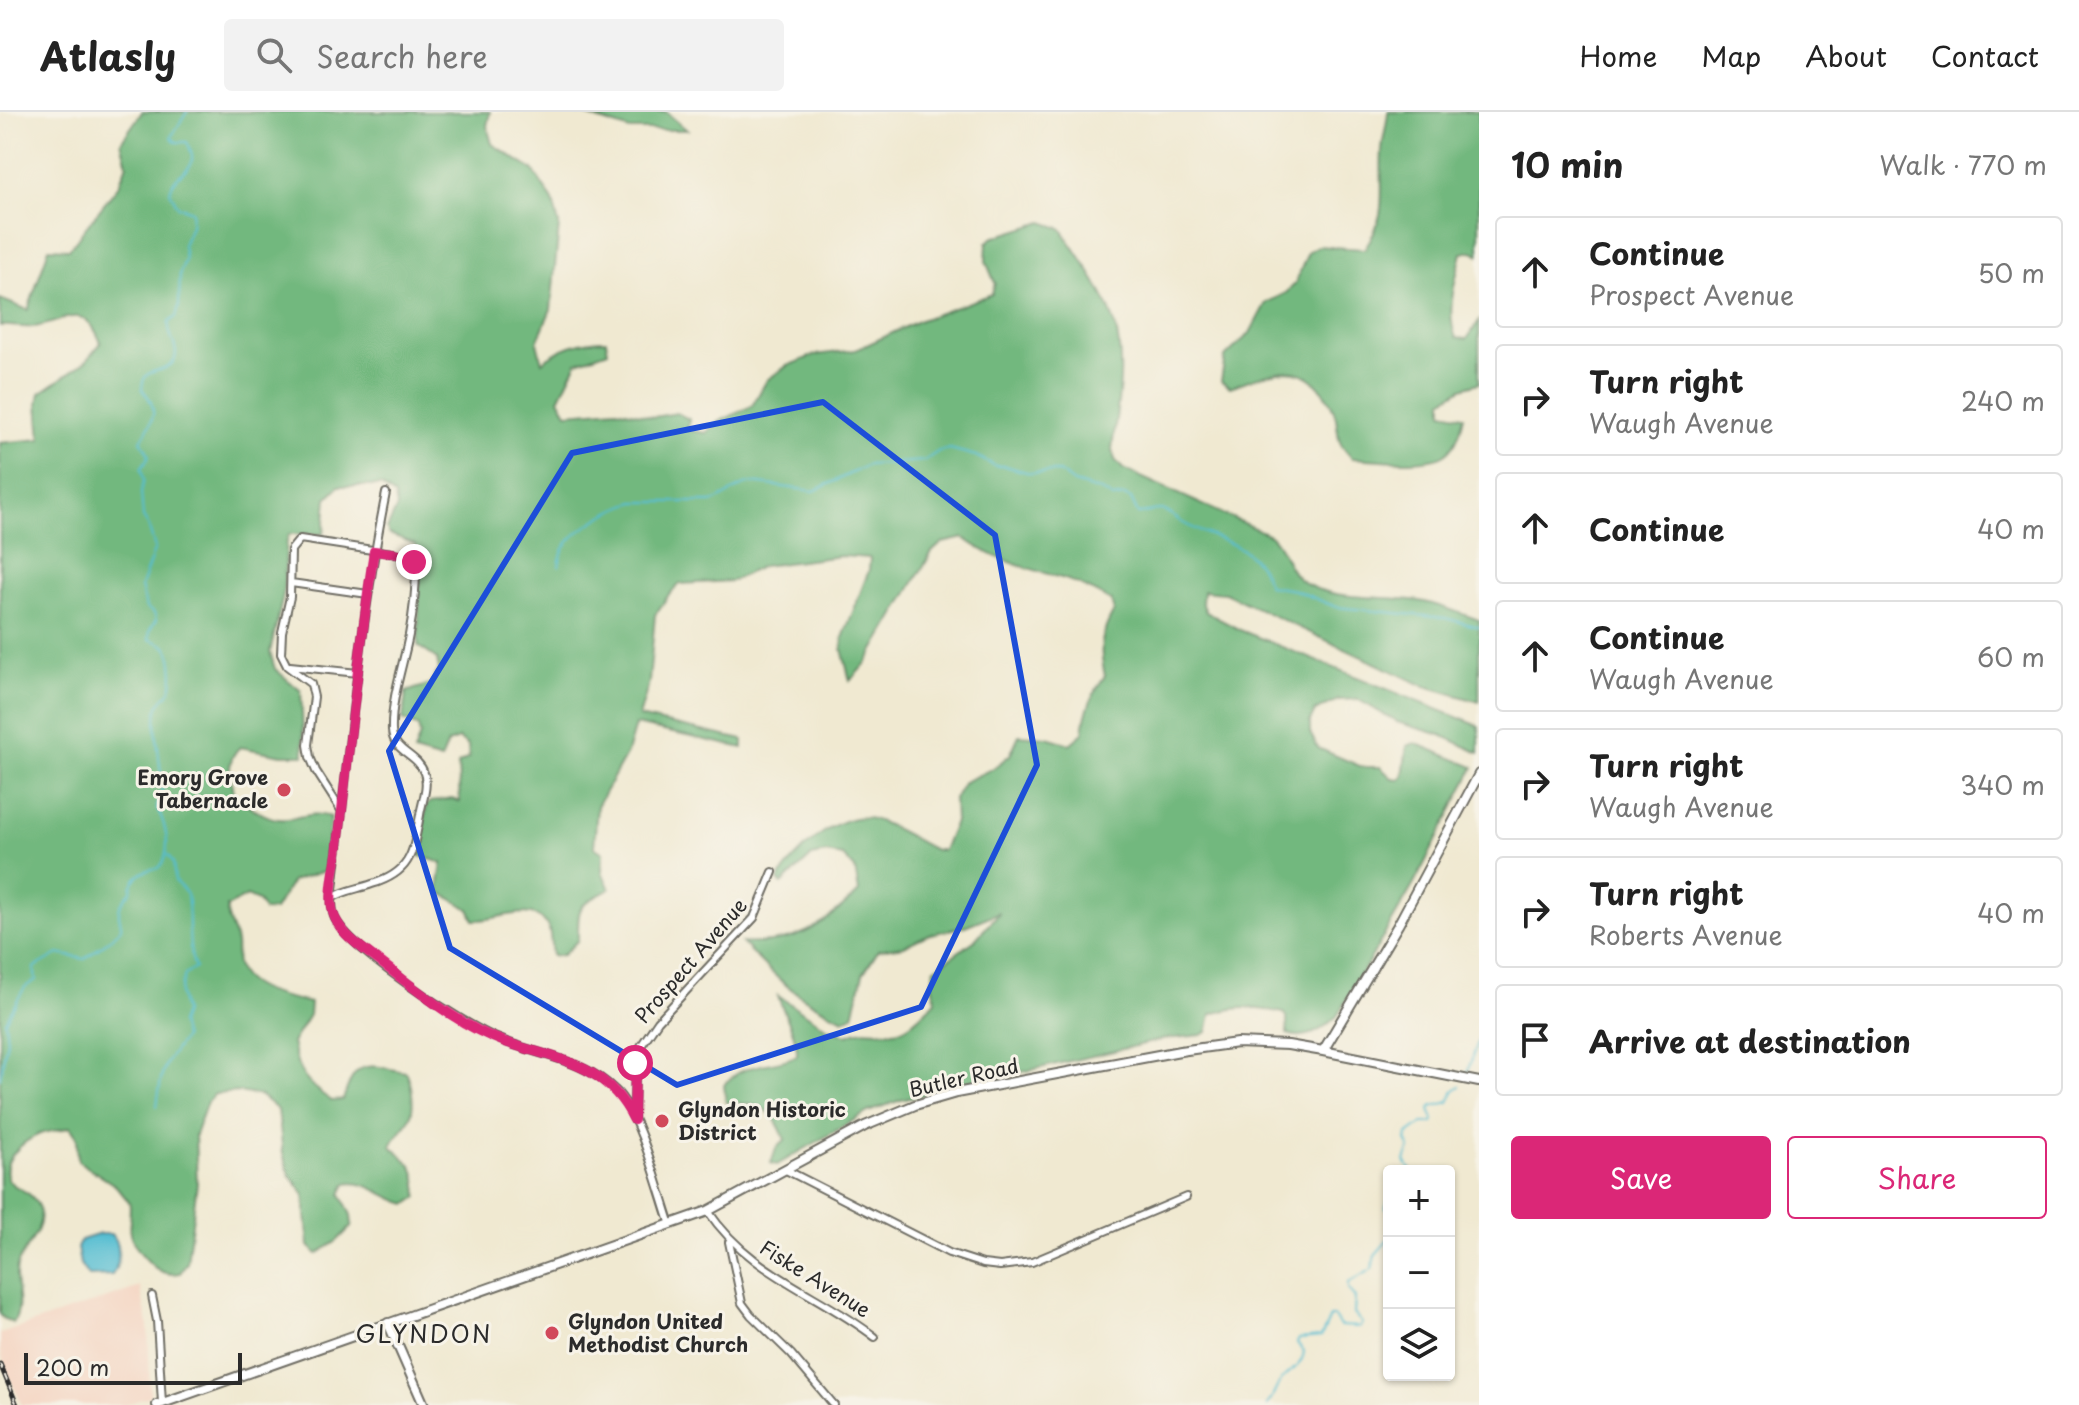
<!DOCTYPE html>
<html lang="en">
<head>
<meta charset="utf-8">
<style>
	body { margin:0; font-family:"Playpen Sans",sans-serif; background:#f2f2f2; color:#222 }
	.controls { position:absolute; right:24px; bottom:24px; display:grid; overflow:hidden; border-radius:8px; box-shadow:0 2px 6px #0004 }
	.controls button { width:72px; height:72px; display:grid; place-items:center; padding:0; border:0; border-bottom:2px solid #e0e0e0; background:#fff; color:#222; font:40px sans-serif }
	.scale { position:absolute; left:24px; bottom:20px; width:218px; box-sizing:border-box; padding-left:8px; border:4px solid #2b2b2b; border-top:0; font-size:22px; line-height:28px; white-space:nowrap; color:#2b2b2b; -webkit-text-stroke:6px #f7f3e8; paint-order:stroke }
	.stop { position:absolute; width:24px; height:24px; margin:-18px; border:6px solid #db2777; border-radius:50%; background:#fff }
	.stop.end { background:#db2777; border-color:#fff; box-shadow:0 2px 8px #0008 }
	.list { margin:0; padding:0; list-style:none }
	h2 { display:flex; justify-content:space-between; align-items:center; height:104px; margin:0; padding:0 32px; font-size:34px }
	h2 small { font-size:26px; font-weight:400; color:#767676 }
	.list li { display:grid; grid-template-columns:52px 1fr auto; gap:24px; align-items:center; box-sizing:border-box; height:112px; margin:0 16px 16px; padding:0 16px; border:2px solid #e0e0e0; border-radius:8px }
	.list b { display:block; font-size:30px; white-space:nowrap }
	.list p { margin:0; font-size:26px; white-space:nowrap; color:#767676 }
	.list em { font-size:26px; font-style:normal; color:#767676 }
	.actions { display:flex; gap:16px; padding:24px 32px }
	.actions a { flex:1; padding:18px 0; border:2px solid #db2777; border-radius:8px; text-align:center; font-size:28px; color:#db2777 }
	.actions .main { background:#db2777; color:#fff }
	.icon { flex:none; width:44px; height:44px; fill:none; stroke:currentColor; stroke-width:2; stroke-linecap:round; stroke-linejoin:round }
	.map { position:relative; flex:none; width:1479px; height:1293px; overflow:hidden }
	header { display:flex; align-items:center; gap:48px; box-sizing:border-box; height:112px; padding:0 40px; background:#fff; border-bottom:2px solid #e0e0e0 }
	header strong { font-size:38px }
	nav { display:flex; gap:44px; margin-inline-start:auto; font-size:28px }
	.search { width:560px; height:72px; background:#f2f2f2; display:flex; align-items:center; gap:20px; box-sizing:border-box; padding:0 28px; border-radius:8px; color:#767676; font-size:30px }
	main { display:flex }
	aside { flex:1; background:#fff }
	.map>svg:first-child { display:block }
	.built { fill:#f4d3c0 }
	.forest { fill:#72b87e; stroke:#4e7254; stroke-width:2 }
	.water { fill:#54bdd1; stroke:#40747e; stroke-width:2 }
	.lines { fill:none; stroke-linecap:round; stroke-linejoin:round }
	.stream { stroke:#54bdd1; stroke-width:2 }
	.street-casing { stroke:#706e65; stroke-width:10 }
	.secondary-casing { stroke:#706e65; stroke-width:12 }
	.street { stroke:#fff; stroke-width:6 }
	.secondary { stroke:#fff; stroke-width:8 }
	.rail-casing { stroke:#2b2b2b; stroke-width:5 }
	.rail { stroke:#f7f3e8; stroke-width:2; stroke-dasharray:6; stroke-linecap:butt }
	.route { stroke:#db2777; stroke-width:10 }
	.marked { fill:none; stroke:#1d4ed8; stroke-width:6; stroke-linejoin:round }
	.poi-dot { fill:#d1495b; stroke:#f7f3e8; stroke-width:3 }
	.labels { text-anchor:middle; stroke-width:6; stroke-linejoin:round; paint-order:stroke }
	.poi-label { font-size:20px; font-weight:bold; fill:#2b2b2b; stroke:#f7f3e8; text-anchor:start }
	.street-label { font-size:20px; fill:#2b2b2b; stroke:#f7f3e8 }
	.quarter-label { font-size:24px; letter-spacing:2px; fill:#2b2b2b; stroke:#f7f3e8 }
</style>
</head>
<body>
<header>
<strong>Atlasly</strong>
<div class="search"><svg class="icon" aria-label="search" viewBox="0 0 24 24"><circle cx="10" cy="10" r="6"/><path d="M15 15l6 6"/></svg>Search here</div>
<nav><a>Home</a><a>Map</a><a>About</a><a>Contact</a></nav>
</header>
<main>
<div class="map">
<svg width="1479" height="1293" viewBox="0 0 1479 1293">
	<rect width="100%" height="100%" fill="#f7f3e8"/>
	<filter id="ink" filterUnits="userSpaceOnUse"><feTurbulence type="fractalNoise" baseFrequency=".0125" numOctaves="2"/><feDisplacementMap in="SourceGraphic" scale="16" xChannelSelector="R" yChannelSelector="G"/><feConvolveMatrix kernelMatrix="1 2 1 2 8 2 1 2 1" color-interpolation-filters="sRGB"/></filter>
	<filter id="wash" filterUnits="userSpaceOnUse"><feTurbulence type="fractalNoise" baseFrequency=".006" numOctaves="4" result="noise"/><feDisplacementMap in="SourceGraphic" scale="32" xChannelSelector="R" yChannelSelector="G"/><feGaussianBlur stdDeviation="1.8" result="paint"/><feColorMatrix in="noise" values="0 0 0 0 0 0 0 0 0 0 0 0 0 0 0 0 0 1.4 0 .05"/><feComposite in="paint" operator="in"/></filter>
	<g filter="url(#wash)">
		<rect width="100%" height="100%" fill="#f0e9d1"/>
		<!-- built -->
		<path class="built" d="M140 1175 148 1212 150 1284 125 1293H22L6 1258 0 1238V1222Z"/>
		<!-- forest -->
		<path class="forest" d="M142 0H490L487 14 492 32 533 58 553 89 559 113 551 197 537 230 542 250C561 235 581 228 606 228L608 239 577 250 559 287 567 301 617 297 654 305 677 301 689 307 688 318 706 321 718 310 752 294 767 268 787 254 815 243 856 238 918 209 992 182 995 171 986 149 987 131 992 126 1043 110 1061 116C1080 146 1105 178 1115 213 1126 253 1117 297 1112 337L1115 348 1123 357 1270 423C1284 435 1285 453 1297 465 1324 492 1392 482 1425 490 1443 494 1461 502 1479 508V590L1422 573 1225 481 1203 479 1202 490 1206 500 1240 518 1479 614V641L1441 623 1397 610 1357 587 1338 588 1315 599 1310 609V621L1318 636 1362 655H1380L1393 667 1399 668 1403 664 1407 634 1415 631 1474 655 1414 772 1337 904C1322 918 1308 929 1287 922V905L1284 901C1258 896 1236 892 1211 903L1207 920 1202 923 1166 927 901 988 868 1000 777 1053 771 1051 776 1036 785 1028C772 993 761 993 726 990L724 973C744 948 774 956 797 943 798 924 784 903 778 884L828 916 847 923C865 914 874 921 893 919 910 918 924 899 936 889L932 873 934 857 974 829 1000 800 965 814 927 823 904 834 878 838 863 862 853 903 844 907C797 887 776 866 742 831 795 834 822 815 859 780L855 757 843 744 825 741 812 744 782 772 778 769C792 743 839 697 872 707 894 714 915 728 935 738H943L955 710 954 687 964 670 992 657 1010 643 1019 623 1047 625 1070 632 1083 621C1085 599 1092 581 1105 564 1099 537 1100 523 1114 499L1111 489C1096 481 1081 472 1065 467 1029 456 994 449 964 426L942 431 932 440 867 550 850 569 842 537 843 526 869 458 870 446 841 444 762 454 732 469 680 472 668 484 655 503 649 570 639 605 743 628V636L635 613 627 641 597 694 594 735 603 741 602 760 610 777C578 795 578 790 578 828L563 843 552 844C551 836 551 825 549 818 537 786 497 810 474 808L469 797 438 779 442 751 420 744 426 694 430 690 452 687 460 690 458 652 469 646 468 634 459 627 448 631 441 648 414 640 420 623 418 615 403 608 406 580 430 572 439 558 437 547 418 534 420 448 415 432 389 422 387 417 397 395 395 384 381 374H339L327 386 324 422H289L287 428 283 484 270 540 275 557 301 579 304 643H282L240 635C225 648 230 666 234 683 249 693 268 710 287 707 303 705 314 699 331 705L325 759 292 769 274 798 264 799 258 789 247 784 227 795C226 810 234 817 236 831 237 839 235 849 238 856 247 880 289 886 310 891L309 903 292 931C298 962 306 972 332 989L343 988C356 945 367 953 406 960 412 970 415 994 410 1006 406 1016 396 1021 391 1034 413 1053 417 1056 418 1085L408 1092C387 1088 367 1067 346 1072L341 1082 351 1103 352 1114 337 1129 317 1142 309 1134 304 1081 290 1064 283 1042 278 998 261 984 239 980 215 982 207 990 195 1023 197 1071 187 1151 180 1161C167 1163 160 1161 150 1151 128 1130 129 1121 130 1091L116 1074 78 1049 77 1025 70 1015C61 1018 50 1019 40 1022 25 1028 0 1047 8 1067 15 1080 35 1076 40 1101 44 1118 24 1136 18 1151 11 1171 26 1192 13 1211L3 1206 0 1202V331L41 327 38 291 40 281 85 250 101 231C83 185 64 213 32 215 21 216 11 213 0 214V187L28 198 49 136 69 137 119 73 127 52 121 30Z
			M560 0H666L687 18H630L584 3Z
			M1388 0H1479V143L1473 139 1462 141C1456 167 1445 199 1456 226L1467 227 1479 209V271L1462 276 1443 288V300L1464 304C1461 317 1457 334 1445 342 1427 354 1373 347 1352 346 1335 327 1340 329 1336 306 1333 293 1327 283 1318 273 1294 246 1260 265 1230 275L1221 269 1225 245 1250 221 1266 191 1286 181 1295 172 1308 140 1318 134 1364 137C1390 101 1379 79 1382 38 1383 25 1387 13 1388 0Z"/>
		<!-- water -->
		<path class="water" d="M100 1122H111C121 1135 121 1150 112 1163L88 1164 80 1152 77 1136 81 1128Z"/>
		<g class="lines">
			<!-- stream -->
			<path class="stream" d="M559 454C560 450 560 445 562 441 569 420 615 395 635 390H711C727 387 736 373 752 371L814 379 868 353 924 349 939 339 950 337 976 344 995 354H1005L1030 361 1059 360 1074 371 1101 379 1113 386 1124 384 1131 387 1138 402C1146 402 1153 397 1162 398 1170 400 1176 407 1183 411 1219 431 1255 429 1269 474L1295 478 1336 495 1445 506 1479 515
				M1467 960 1479 927
				M0 966 7 928 5 909 25 875 36 868 34 856 58 842 85 847C92 840 119 823 121 816 122 812 119 807 119 803 118 792 125 787 131 779 131 765 147 756 159 756 173 739 166 713 157 696 158 688 163 680 162 672 161 654 153 614 157 598 159 589 167 585 171 577 174 569 173 548 169 540 166 531 156 530 149 527L150 518 156 508 154 501 146 496 141 474 155 436 148 413 143 405 141 380 144 368 141 357C153 341 149 344 141 328 154 308 160 297 142 277 143 251 164 265 174 249 181 235 166 224 169 210L176 205 179 194 180 161 185 148 183 133 191 114 192 99 178 94 170 80C174 55 204 62 187 30H176L171 25 187 0
				M157 994C162 957 161 956 184 926L180 911 184 900 180 881 182 872 185 863 195 856C186 833 191 807 187 782L175 769 173 750 167 742
				M1411 1059 1405 1049 1410 1036 1406 1028 1408 1022 1423 1011H1433L1434 1008 1430 998 1431 995 1449 990 1454 979 1460 974
				M1389 1086 1386 1096 1389 1099
				M1267 1293C1273 1286 1275 1277 1280 1270 1288 1257 1302 1257 1304 1239L1297 1231 1299 1227 1321 1225 1330 1205H1334L1340 1214 1360 1215 1362 1211 1354 1202 1355 1186 1348 1177V1171L1372 1157 1375 1143 1389 1127"/>
		</g>
	</g>
	<g filter="url(#ink)">
		<g class="lines">
			<!-- street casing -->
			<g class="street-casing">
				<path id="street" d="M386 381C359 515 348 651 332 786 332 792 332 798 334 804 347 837 464 913 499 927 539 944 582 946 615 978 640 1001 659 1078 671 1113
					M291 471 368 482
					M290 554 358 561
					M332 786C345 778 358 777 372 772 412 760 413 740 420 703 422 690 429 673 424 661 418 642 393 640 392 619 391 586 403 554 409 523 413 502 416 477 416 456 412 446 402 443 392 441L300 427 291 438 290 485 282 520 281 542 287 554 311 572 314 585 308 633 310 645 316 659 341 698
					M634 1004 635 951 641 934 658 909 754 806 773 760
					M786 1058 949 1141 983 1152 1000 1154 1032 1150 1186 1085
					M708 1099C750 1162 817 1180 875 1225
					M729 1130 742 1191 751 1203 791 1242 834 1293
					M152 1184 157 1209 162 1291"/>
			</g>
			<!-- secondary casing -->
			<g class="secondary-casing">
				<path id="secondary" d="M1323 939 1398 813 1479 662
					M388 1211 424 1293
					M157 1293 708 1099 865 1014 915 993 956 981 1180 939 1237 931 1288 933 1323 939 1479 970"/>
			</g>
			<!-- street -->
			<use href="#street" class="street"/>
			<!-- secondary -->
			<use href="#secondary" class="secondary"/>
			<!-- rail casing -->
			<g class="rail-casing">
				<path id="rail" d="M0 1252 17 1293"/>
			</g>
			<!-- rail -->
			<use href="#rail" class="rail"/>
		</g>
	</g>
	<g class="lines" filter="url(#ink)">
		<!-- route -->
		<path class="route" d="M414 450 400 442 374 439C359 537 349 636 338 734 336 755 326 787 335 806 344 826 367 839 383 852 421 881 459 914 505 930 559 948 606 951 634 1008L635 951"/>
	</g>
	<!-- marked area -->
	<path class="marked" d="M823 290 995 423 1037 653 921 895 677 973 450 836 389 639 572 341Z"/>
	<!-- markers -->
	<g class="poi-dot">
		<circle cx="284" cy="678" r="8"/>
		<circle cx="662" cy="1009" r="8"/>
		<circle cx="552" cy="1221" r="8"/>
	</g>
	<g class="labels">
		<!-- poi labels -->
		<g class="poi-label">
			<text x="268" y="673" text-anchor="end">Emory Grove<tspan x="268" dy="23">Tabernacle</tspan></text>
			<text x="678" y="1005">Glyndon Historic<tspan x="678" dy="23">District</tspan></text>
			<text x="568" y="1217">Glyndon United<tspan x="568" dy="23">Methodist Church</tspan></text>
		</g>
		<!-- street labels -->
		<g class="street-label">
			<text transform="translate(691 849) rotate(-49)" y="7">Prospect Avenue</text>
			<text transform="translate(964 966) rotate(-13)" y="7">Butler Road</text>
			<text transform="translate(815 1167) rotate(32)" y="7">Fiske Avenue</text>
		</g>
		<!-- quarter labels -->
		<g class="quarter-label">
			<text x="424" y="1231">GLYNDON</text>
		</g>
	</g>
</svg>
<div class="controls">
<button>+</button>
<button>−</button>
<button><svg class="icon" aria-label="layers" viewBox="0 0 24 24"><path d="M12 4l9 5-9 5-9-5zM3 14l9 5 9-5"/></svg></button>
</div>
<div class="scale">200 m</div>
<div class="stop" style="left:635px;top:951px"></div>
<div class="stop end" style="left:414px;top:450px"></div>
</div>
<aside>
<h2>10 min<small>Walk · 770 m</small></h2>
<ul class="list">
<li><svg class="icon" aria-label="ahead" viewBox="0 0 24 24"><path d="M12 20V5M6 11l6-6 6 6"/></svg><div><b>Continue</b><p>Prospect Avenue</p></div><em>50 m</em></li>
<li><svg class="icon" aria-label="right" viewBox="0 0 24 24"><path d="M7 20v-9h11M14 6l5 5-5 5"/></svg><div><b>Turn right</b><p>Waugh Avenue</p></div><em>240 m</em></li>
<li><svg class="icon" aria-label="ahead" viewBox="0 0 24 24"><path d="M12 20V5M6 11l6-6 6 6"/></svg><div><b>Continue</b></div><em>40 m</em></li>
<li><svg class="icon" aria-label="ahead" viewBox="0 0 24 24"><path d="M12 20V5M6 11l6-6 6 6"/></svg><div><b>Continue</b><p>Waugh Avenue</p></div><em>60 m</em></li>
<li><svg class="icon" aria-label="right" viewBox="0 0 24 24"><path d="M7 20v-9h11M14 6l5 5-5 5"/></svg><div><b>Turn right</b><p>Waugh Avenue</p></div><em>340 m</em></li>
<li><svg class="icon" aria-label="right" viewBox="0 0 24 24"><path d="M7 20v-9h11M14 6l5 5-5 5"/></svg><div><b>Turn right</b><p>Roberts Avenue</p></div><em>40 m</em></li>
<li><svg class="icon" aria-label="arrive" viewBox="0 0 24 24"><path d="M6 21V4h12l-3 4 3 4H6"/></svg><div><b>Arrive at destination</b></div></li>
</ul>
<div class="actions"><a class="main">Save</a><a>Share</a></div>
</aside>
</main>
</body>
</html>
